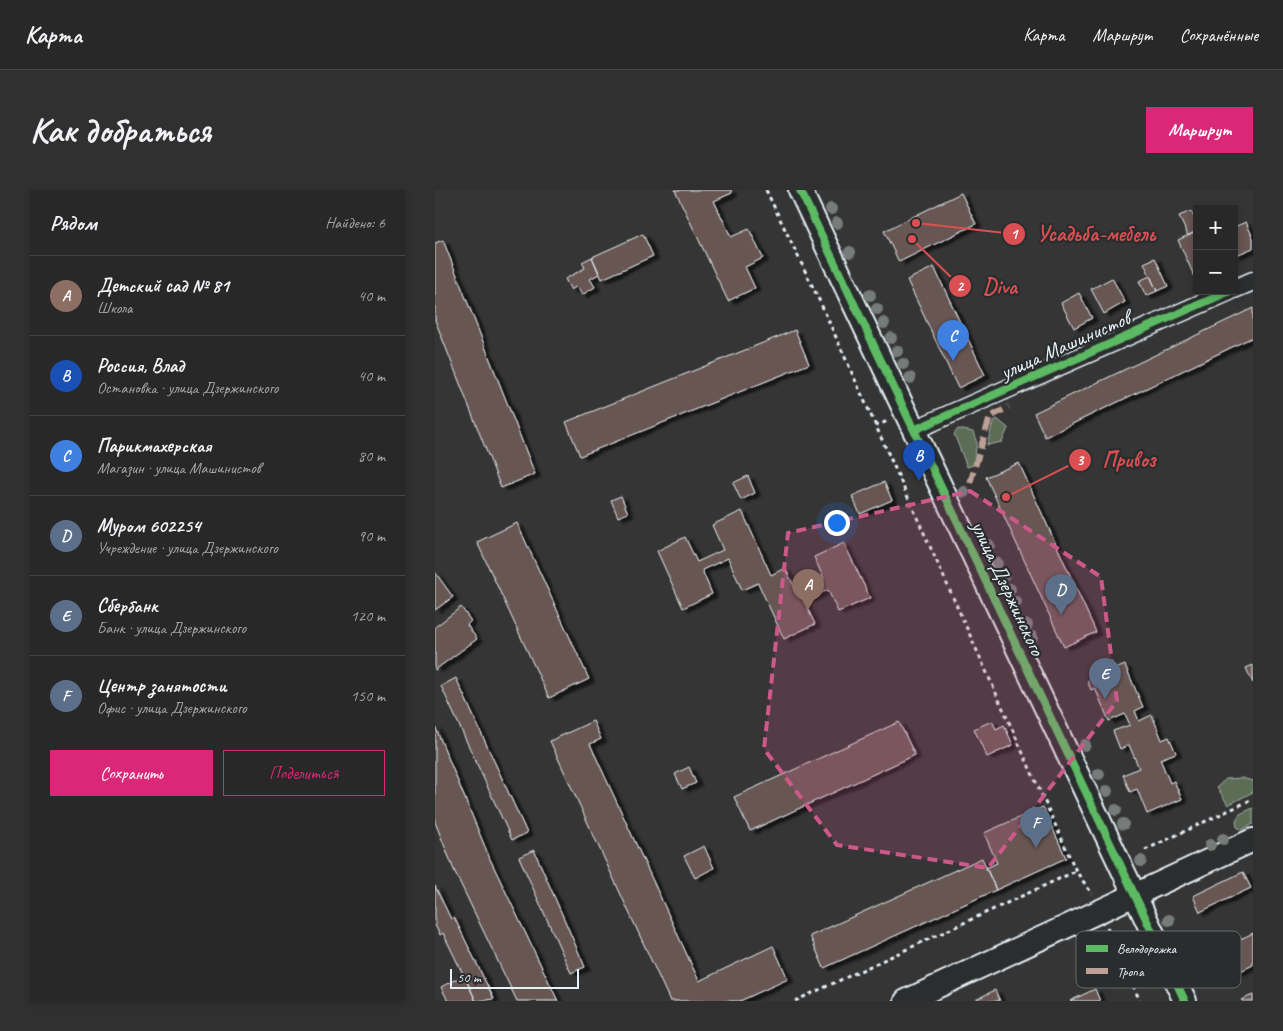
<!DOCTYPE html>
<html lang="ru">
<head>
<meta charset="utf-8">
<style>
	body { margin:0; font-family:Caveat,sans-serif; background:#303030; color:#f1f3f6 }
	.controls { position:absolute; right:15px; top:15px; display:grid; overflow:hidden; border-radius:0px; box-shadow:0 2px 8px #0003 }
	.controls button { width:45px; height:45px; display:grid; place-items:center; padding:0; border:0; border-bottom:1px solid #444445; background:#282828; color:#f1f3f6; font:25px sans-serif }
	.scale { position:absolute; left:15px; bottom:12px; width:129px; box-sizing:border-box; padding-left:5px; border:2px solid #e8f1f8; border-top:0; font-size:14px; line-height:18px; white-space:nowrap; color:#e8f1f8; -webkit-text-stroke:4px #2a2d2e; paint-order:stroke }
	.you { position:absolute; left:401px; top:332px; width:18px; height:18px; margin:-12px; border:4px solid #fff; border-radius:50%; background:#1a73e8; box-shadow:0 0 0 8px #1a73e833 }
	.badge { display:grid; place-items:center; width:32px; height:32px; border-radius:50%; background:#db2777; color:#fff; font-size:16px; font-weight:700 }
	.pin { position:absolute; translate:-50% -41px; filter:drop-shadow(0 1px 2px #0008) }
	.pin::after { content:''; position:absolute; top:26px; width:18px; height:15px; background:inherit; clip-path:polygon(0 0,100% 0,50% 100%) }
	.list { margin:0; padding:0; list-style:none }
	h2 { display:flex; justify-content:space-between; align-items:center; height:65px; margin:0; padding:0 20px; font-size:21px }
	h2 small { font-size:16px; font-weight:400; color:#a5a6a8 }
	.list li { display:grid; grid-template-columns:32px 1fr auto; gap:15px; align-items:center; box-sizing:border-box; height:80px; padding:0 20px; border-top:1px solid #444445 }
	.list b { display:block; font-size:19px; white-space:nowrap }
	.list p { margin:0; font-size:16px; white-space:nowrap; color:#a5a6a8 }
	.list em { font-size:16px; font-style:normal; color:#a5a6a8 }
	.actions { display:flex; gap:10px; padding:15px 20px }
	.actions a { flex:1; padding:11px 0; border:1px solid #db2777; border-radius:0px; text-align:center; font-size:18px; color:#db2777 }
	.actions .main { background:#db2777; color:#fff }
	.map { position:relative; flex:none; width:818px; height:811px; overflow:hidden; border-radius:0px }
	header { display:flex; align-items:center; gap:30px; box-sizing:border-box; height:70px; padding:0 25px; background:#282828; border-bottom:1px solid #444445 }
	header strong { font-size:24px }
	nav { display:flex; gap:28px; margin-inline-start:auto; font-size:18px }
	.intro { display:flex; align-items:center; justify-content:space-between; box-sizing:border-box; height:120px; padding:0 30px }
	h1 { margin:0; font-size:35px }
	.button { padding:12px 22px; border-radius:0px; background:#db2777; color:#fff; font-size:18px; font-weight:700 }
	main { display:flex; gap:30px; padding:0 30px }
	aside { flex:1; background:#282828; border-radius:0px; box-shadow:0 2px 8px #0003 }
	.map>svg:first-child { display:block }
	.green { fill:#5b6d57; stroke:#a2afa8 }
	.building { fill:#685753; stroke:#e8f1f8; filter:url(#shadow) }
	.lines { fill:none; stroke-linecap:round; stroke-linejoin:round }
	.minor-casing { stroke:#e8f1f8; stroke-width:21 }
	.tertiary-casing { stroke:#e8f1f8; stroke-width:26 }
	.path { stroke:#e8f1f8; stroke-width:3; stroke-dasharray:4 4; stroke-linecap:butt }
	.minor { stroke:#2a2d2e; stroke-width:18 }
	.tertiary { stroke:#2a2d2e; stroke-width:22 }
	.quiet { stroke:#bda197; stroke-width:6; stroke-dasharray:12 6; stroke-linecap:butt }
	.cycleway-casing { stroke:#2a2d2e; stroke-width:11 }
	.cycleway { stroke:#5cba63; stroke-width:8 }
	.tree { fill:#757c79 }
	.marked { fill:#cd598a; fill-opacity:0.2; stroke:#cd598a; stroke-width:4; stroke-dasharray:10 6; stroke-linejoin:round }
	.labels { text-anchor:middle; stroke-width:4.5; stroke-linejoin:round; paint-order:stroke }
	.street-label { font-size:21px; fill:#e8f1f8; stroke:#2a2d2e }
	.key { fill:#2a2d2e; stroke:#63686b; stroke-width:1 }
	.key-label { font-size:14px; fill:#e8f1f8 }
	.leader { fill:none; stroke:#da5052; stroke-width:2 }
	.callout-dot { fill:#da5052; stroke:#2a2d2e; stroke-width:2 }
	.mark-label { font-size:15px; text-anchor:middle; font-weight:bold; fill:#fff }
	.callout-label { font-size:22px; text-anchor:middle; font-weight:bold; fill:#da5052; stroke:#2a2d2e; stroke-width:4.5; stroke-linejoin:round; paint-order:stroke }
</style>
</head>
<body>
<header>
<strong>Карта</strong>
<nav><a>Карта</a><a>Маршрут</a><a>Сохранённые</a></nav>
</header>
<div class="intro"><h1>Как добраться</h1><a class="button">Маршрут</a></div>
<main>
<aside>
<h2>Рядом<small>Найдено: 6</small></h2>
<ul class="list">
<li><span class="badge" style="background:#8d6e63">A</span><div><b>Детский сад № 81</b><p>Школа</p></div><em>40 m</em></li>
<li><span class="badge" style="background:#1a4fb4">B</span><div><b>Россия, Влад</b><p>Остановка · улица Дзержинского</p></div><em>40 m</em></li>
<li><span class="badge" style="background:#3f7fe0">C</span><div><b>Парикмахерская</b><p>Магазин · улица Машинистов</p></div><em>80 m</em></li>
<li><span class="badge" style="background:#5c6f8a">D</span><div><b>Муром 602254</b><p>Учреждение · улица Дзержинского</p></div><em>90 m</em></li>
<li><span class="badge" style="background:#5c6f8a">E</span><div><b>Сбербанк</b><p>Банк · улица Дзержинского</p></div><em>120 m</em></li>
<li><span class="badge" style="background:#5c6f8a">F</span><div><b>Центр занятости</b><p>Офис · улица Дзержинского</p></div><em>150 m</em></li>
</ul>
<div class="actions"><a class="main">Сохранить</a><a>Поделиться</a></div>
</aside>
<div class="map">
<svg width="818" height="811" viewBox="0 0 818 811">
	<defs>
		<filter id="shadow"><feDropShadow dx="5.5" dy="3" stdDeviation="1" flood-color="#0009"/></filter>
	</defs>
	<rect width="100%" height="100%" fill="#363535"/>
	<filter id="ink" filterUnits="userSpaceOnUse"><feTurbulence type="fractalNoise" baseFrequency=".02" numOctaves="2"/><feDisplacementMap in="SourceGraphic" scale="10" xChannelSelector="R" yChannelSelector="G"/><feConvolveMatrix kernelMatrix="1 2 1 2 8 2 1 2 1" color-interpolation-filters="sRGB"/></filter>
	<g filter="url(#ink)">
		<!-- green -->
		<path class="green" d="M562 229 573 238 567 252 552 255 558 232Z
			M523 239 538 242 542 253 538 275 532 277 519 244Z
			M807 588 818 591V602L793 615 782 597 791 589Z
			M818 618V634L807 640 802 637 801 630 805 624Z"/>
		<!-- building -->
		<path class="building" d="M240 0H296L297 3 279 11 296 47 314 39 328 68 310 77 320 98 293 111Z
			M526 3 541 34 464 72 449 41Z
			M756 21 762 33V41L753 46 744 26Z
			M811 32 818 48V58L799 66V37Z
			M762 41V87L760 88 743 50Z
			M208 44 218 66 167 89 157 67Z
			M8 50 100 284 66 298 0 130V53Z
			M157 67 164 84 155 89 160 97 147 105 142 96 136 100 130 89 150 78 147 72Z
			M720 68 733 96 722 101 709 73Z
			M499 77 550 185 523 198 472 90Z
			M715 86 722 101 711 106 704 91Z
			M677 88 690 112 669 124 656 99Z
			M644 103 657 128 639 138 626 113Z
			M818 118V147L610 247 599 223Z
			M360 140 374 174 145 266 131 232Z
			M584 273 661 442 629 457 551 287Z
			M313 286 320 303 306 310 298 293Z
			M449 292 457 310 425 324 417 306Z
			M186 306 193 323 183 327 176 310Z
			M307 321 336 385 350 378 362 402 389 389 379 367 409 353 435 408 403 422 393 400 369 411 380 434 349 449 323 393 307 400 293 368 267 380 277 404 248 418 222 361 250 347 262 372 288 360 277 335Z
			M82 333 154 489 114 508 42 352Z
			M0 382 18 407 0 420Z
			M26 417 36 431 32 435 42 449 0 480V437Z
			M690 475 708 517 700 521 704 531 717 525 727 550 734 547 741 563 725 569 735 593 739 591 747 609 712 624 702 599 695 602 688 585 704 578 694 555 685 559 678 541 695 535 690 524 674 531 660 498 656 500 652 491Z
			M818 475V493L811 478Z
			M21 488 92 643 77 650 6 496Z
			M158 531 166 549 155 554 264 791 338 756 353 789 305 811H235L115 551Z
			M557 531 561 539 569 535 578 555 552 567 539 539Z
			M464 532 480 565 315 641 299 607Z
			M0 536 55 669 123 811H82L19 680 0 632Z
			M254 577 261 593 247 599 240 584Z
			M608 617 631 668 561 700 551 678 562 673 549 643Z
			M269 656 279 678 260 688 249 666Z
			M99 660 150 777 136 783 84 667Z
			M547 668 561 700 389 778 375 746Z
			M808 682 816 698 765 722 758 706Z
			M0 696 16 729 19 727 59 809 41 811 8 743 5 745 0 735Z
			M818 743V775L795 786 783 760Z
			M29 785 41 811H13L6 797Z
			M660 799 665 811H635Z
			M560 800 565 811H538Z
			M818 805V811H807L806 810Z"/>
		<g class="lines">
			<!-- minor casing -->
			<g class="minor-casing">
				<path id="minor" d="M799 99 818 91
					M479 240 795 101"/>
			</g>
			<!-- tertiary casing -->
			<g class="tertiary-casing">
				<path id="tertiary" d="M365 0 750 811
					M471 811 818 650"/>
			</g>
			<!-- path -->
			<path class="path" d="M331 0 386 114 641 681 657 704
				M440 236 453 231
				M710 660 818 609
				M672 737 705 811
				M360 811 641 681"/>
			<!-- minor -->
			<use href="#minor" class="minor"/>
			<!-- tertiary -->
			<use href="#tertiary" class="tertiary"/>
			<!-- quiet -->
			<path class="quiet" d="M535 293 555 227 574 217"/>
			<!-- cycleway casing -->
			<g class="cycleway-casing">
				<path id="cycleway" d="M365 0 750 811
					M479 240 795 101"/>
			</g>
			<!-- cycleway -->
			<use href="#cycleway" class="cycleway"/>
		</g>
		<!-- trees -->
		<g class="tree">
			<circle cx="396" cy="19" r="6"/>
			<circle cx="402" cy="33" r="6"/>
			<circle cx="415" cy="62" r="6"/>
			<circle cx="435" cy="105" r="6"/>
			<circle cx="442" cy="119" r="6"/>
			<circle cx="449" cy="133" r="6"/>
			<circle cx="456" cy="148" r="6"/>
			<circle cx="462" cy="161" r="6"/>
			<circle cx="468" cy="174" r="6"/>
			<circle cx="475" cy="188" r="6"/>
			<circle cx="529" cy="302" r="6"/>
			<circle cx="554" cy="355" r="6"/>
			<circle cx="562" cy="373" r="6"/>
			<circle cx="569" cy="385" r="6"/>
			<circle cx="575" cy="399" r="6"/>
			<circle cx="581" cy="412" r="6"/>
			<circle cx="592" cy="435" r="6"/>
			<circle cx="597" cy="447" r="6"/>
			<circle cx="650" cy="555" r="6"/>
			<circle cx="664" cy="584" r="6"/>
			<circle cx="672" cy="601" r="6"/>
			<circle cx="681" cy="620" r="6"/>
			<circle cx="688" cy="634" r="6"/>
			<circle cx="788" cy="649" r="6"/>
			<circle cx="775" cy="655" r="6"/>
			<circle cx="706" cy="671" r="6"/>
			<circle cx="734" cy="730" r="6"/>
		</g>
	</g>
	<!-- marked area -->
	<path class="marked" d="M535 301 666 387 682 511 553 678 402 655 329 559 353 343Z"/>
	<g class="labels">
		<!-- street labels -->
		<g class="street-label">
			<text transform="translate(630 155) rotate(-24)" y="7">улица Машинистов</text>
			<text transform="translate(573 398) rotate(65)" y="7">улица Дзержинского</text>
		</g>
	</g>
	<!-- legend -->
	<rect x="641" y="741" width="165" height="57" rx="8" class="key"/>
	<rect x="651" y="755" width="22" height="7" fill="#5cba63"/>
	<rect x="651" y="778" width="22" height="6" fill="#bda197"/>
	<g class="key-label">
		<text x="682" y="763">Велодорожка</text>
		<text x="682" y="786">Тропа</text>
	</g>
	<!-- callouts -->
	<path class="leader" d="M481 33L579 44M477 49L525 96M571 307L645 270"/>
	<g class="callout-dot">
		<circle cx="481" cy="33" r="5"/>
		<circle cx="477" cy="49" r="5"/>
		<circle cx="571" cy="307" r="5"/>
		<circle cx="579" cy="44" r="12"/>
		<circle cx="525" cy="96" r="12"/>
		<circle cx="645" cy="270" r="12"/>
	</g>
	<g class="mark-label">
		<text x="579" y="49">1</text>
		<text x="525" y="101">2</text>
		<text x="645" y="275">3</text>
	</g>
	<g class="callout-label">
		<text x="661" y="51">Усадьба-мебель</text>
		<text x="565" y="104">Diva</text>
		<text x="694" y="277">Привоз</text>
	</g>
</svg>
<div class="controls">
<button>+</button>
<button>−</button>
</div>
<div class="scale">50 m</div>
<div class="you"></div>
<div class="pin badge" style="left:373px;top:420px;background:#8d6e63">A</div>
<div class="pin badge" style="left:484px;top:291px;background:#1a4fb4">B</div>
<div class="pin badge" style="left:518px;top:171px;background:#3f7fe0">C</div>
<div class="pin badge" style="left:626px;top:425px;background:#5c6f8a">D</div>
<div class="pin badge" style="left:670px;top:509px;background:#5c6f8a">E</div>
<div class="pin badge" style="left:601px;top:658px;background:#5c6f8a">F</div>
</div>
</main>
</body>
</html>
